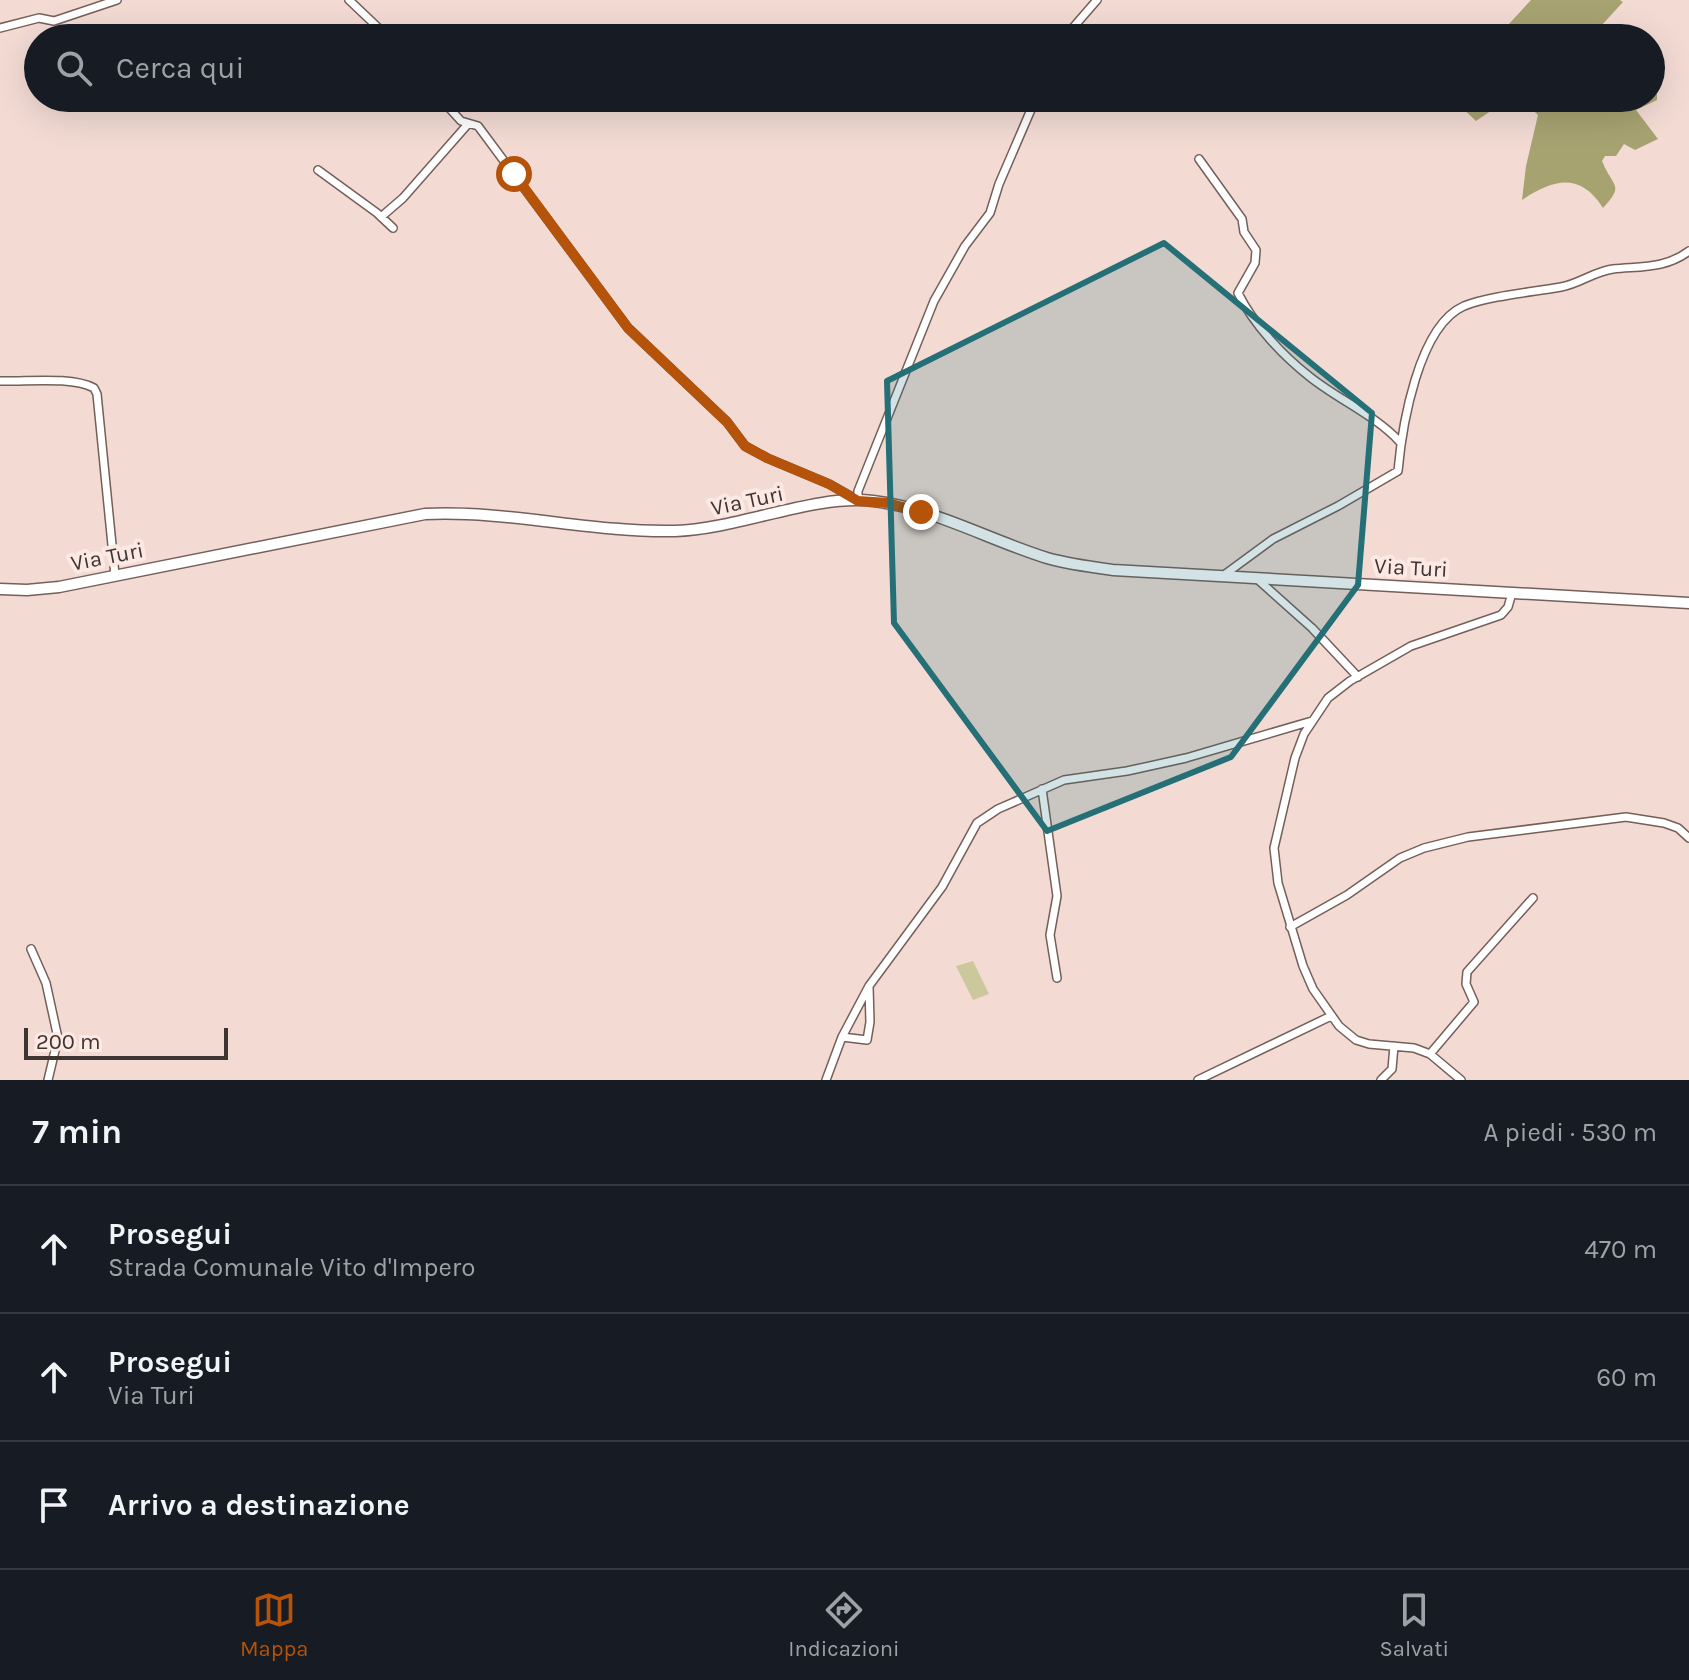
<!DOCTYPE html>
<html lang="it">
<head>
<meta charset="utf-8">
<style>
	body { margin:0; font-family:Karla,sans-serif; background:#242831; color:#f1f3f6 }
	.scale { position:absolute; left:24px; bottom:20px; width:204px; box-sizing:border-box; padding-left:8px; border:4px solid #3e3432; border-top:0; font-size:22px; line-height:28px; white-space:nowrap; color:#3e3432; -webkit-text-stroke:6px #fde9e4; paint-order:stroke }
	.stop { position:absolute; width:24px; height:24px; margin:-18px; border:6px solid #b45309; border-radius:50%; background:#fff }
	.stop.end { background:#b45309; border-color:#fff; box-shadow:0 2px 8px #0008 }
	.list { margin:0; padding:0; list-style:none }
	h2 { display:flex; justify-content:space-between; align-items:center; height:104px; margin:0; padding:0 32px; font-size:34px }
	h2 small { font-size:26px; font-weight:400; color:#9ea1a6 }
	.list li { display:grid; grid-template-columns:52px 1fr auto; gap:24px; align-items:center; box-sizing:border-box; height:128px; padding:0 32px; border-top:2px solid #363941 }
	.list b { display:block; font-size:30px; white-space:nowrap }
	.list p { margin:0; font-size:26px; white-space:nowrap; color:#9ea1a6 }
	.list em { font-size:26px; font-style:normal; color:#9ea1a6 }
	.icon { flex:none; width:44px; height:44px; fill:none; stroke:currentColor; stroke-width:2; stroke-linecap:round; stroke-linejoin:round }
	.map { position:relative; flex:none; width:1689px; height:1080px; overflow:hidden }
	.search { position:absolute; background:#171b24; box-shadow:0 8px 32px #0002; left:24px; right:24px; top:24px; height:88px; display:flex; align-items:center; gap:20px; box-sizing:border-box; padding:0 28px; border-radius:44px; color:#9ea1a6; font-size:30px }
	.sheet { height:488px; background:#171b24 }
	nav { display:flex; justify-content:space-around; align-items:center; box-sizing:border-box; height:112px; border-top:2px solid #363941; background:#171b24; font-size:22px; color:#9ea1a6 }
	nav a { display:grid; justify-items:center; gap:4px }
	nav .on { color:#b45309 }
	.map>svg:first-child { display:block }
	.green { fill:#ccc89d }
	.forest { fill:#a7a371 }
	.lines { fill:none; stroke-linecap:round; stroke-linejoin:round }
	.street-casing { stroke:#745f59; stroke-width:10 }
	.secondary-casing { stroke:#745f59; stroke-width:13 }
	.street { stroke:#fff; stroke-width:7 }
	.secondary { stroke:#fff; stroke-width:10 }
	.route { stroke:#b45309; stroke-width:10 }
	.marked { fill:#256f77; fill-opacity:0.2; stroke:#256f77; stroke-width:6; stroke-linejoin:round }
	.labels { text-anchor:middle; stroke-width:8; stroke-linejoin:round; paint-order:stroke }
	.street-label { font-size:22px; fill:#3e3432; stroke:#fde9e4 }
</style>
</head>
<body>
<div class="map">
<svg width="1689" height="1080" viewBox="0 0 1689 1080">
	<rect width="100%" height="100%" fill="#f3dbd4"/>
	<!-- green -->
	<path class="green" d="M973 961 989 994 973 1000 956 966Z"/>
	<!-- forest -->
	<path class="forest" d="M1531 0H1620L1623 2 1590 38H1496Z
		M1651 82 1657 92V100L1636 110 1658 139 1635 150 1624 144 1616 156H1605L1602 161C1613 188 1625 184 1603 208 1580 172 1554 179 1522 200L1526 166 1538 115 1520 98H1651Z
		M1452 98H1510L1476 121Z"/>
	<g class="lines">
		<!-- street casing -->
		<g class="street-casing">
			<path id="street" d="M349 0 389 38
				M0 28 39 18 54 21 117 0
				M1064 38 1097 0
				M440 98 461 121 478 126 628 328 727 422 745 446 767 458 829 484 856 499
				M1199 159 1242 219 1244 232 1256 250 1255 263 1238 293C1254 325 1282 355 1310 377 1339 400 1375 415 1400 442
				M318 170 377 213 393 228
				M381 217 403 198 468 124
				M0 381C26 382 71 376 94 388L97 394 115 575
				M858 501V491L934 301 965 246 990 213 999 184 1036 98
				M1224 575 1273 539 1338 506 1398 471C1402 427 1418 326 1464 306 1489 296 1533 292 1561 287 1579 284 1595 271 1613 269 1641 266 1665 269 1689 251
				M1256 578 1312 628 1358 677
				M1042 789 1057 896 1050 935 1057 978
				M1290 927 1347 895 1400 858 1424 848 1468 837 1626 817 1664 823 1678 828 1689 838
				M31 949 46 983 58 1038 48 1080
				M842 1037 867 1040 870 1022 869 987
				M1430 1054 1474 1002 1466 984 1467 972 1533 898
				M826 1080 842 1037 869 986 942 887 977 823 998 809 1064 780 1127 771 1186 758 1312 721
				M1198 1080 1331 1016
				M1381 1080 1392 1069 1394 1046
				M1461 1080 1430 1054 1414 1048 1369 1044 1356 1040 1339 1026 1313 989 1303 966 1278 883 1274 848 1295 758 1304 734 1328 698 1350 681 1411 646 1501 615 1508 607 1512 593"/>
		</g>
		<!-- secondary casing -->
		<g class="secondary-casing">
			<path id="secondary" d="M0 589 27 590 59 587 425 514C509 510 592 533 675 531 739 529 813 494 873 501 933 508 989 540 1047 558 1068 564 1091 567 1113 570L1689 603"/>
		</g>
		<!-- street -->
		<use href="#street" class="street"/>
		<!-- secondary -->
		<use href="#secondary" class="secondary"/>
	</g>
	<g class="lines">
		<!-- route -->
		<path class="route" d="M514 174 628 328 727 422 745 446 767 458 829 484 858 501 888 503 921 512"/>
	</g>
	<!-- marked area -->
	<path class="marked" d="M1164 243 1372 413 1358 585 1231 757 1047 831 894 623 887 381Z"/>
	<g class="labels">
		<!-- street labels -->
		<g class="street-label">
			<text transform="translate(747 500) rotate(-12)" y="8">Via Turi</text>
			<text transform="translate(107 556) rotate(-11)" y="8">Via Turi</text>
			<text transform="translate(1411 567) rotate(3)" y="8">Via Turi</text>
		</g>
	</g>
</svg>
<div class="scale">200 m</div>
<div class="stop" style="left:514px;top:174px"></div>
<div class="stop end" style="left:921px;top:512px"></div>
<div class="search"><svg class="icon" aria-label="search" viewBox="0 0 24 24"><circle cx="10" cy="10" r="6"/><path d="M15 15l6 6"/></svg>Cerca qui</div>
</div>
<section class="sheet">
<h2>7 min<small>A piedi · 530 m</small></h2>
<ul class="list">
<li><svg class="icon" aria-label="ahead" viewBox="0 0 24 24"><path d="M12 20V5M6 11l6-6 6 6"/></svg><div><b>Prosegui</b><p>Strada Comunale Vito d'Impero</p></div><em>470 m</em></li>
<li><svg class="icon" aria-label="ahead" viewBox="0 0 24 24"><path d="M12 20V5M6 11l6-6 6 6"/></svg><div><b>Prosegui</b><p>Via Turi</p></div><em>60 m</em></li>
<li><svg class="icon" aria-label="arrive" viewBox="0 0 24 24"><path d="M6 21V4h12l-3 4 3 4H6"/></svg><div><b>Arrivo a destinazione</b></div></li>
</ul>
</section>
<nav>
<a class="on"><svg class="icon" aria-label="map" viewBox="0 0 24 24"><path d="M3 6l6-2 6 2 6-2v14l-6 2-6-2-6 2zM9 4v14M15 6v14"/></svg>Mappa</a>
<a><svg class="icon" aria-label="directions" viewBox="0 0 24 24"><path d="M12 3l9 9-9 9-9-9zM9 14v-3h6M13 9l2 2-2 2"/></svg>Indicazioni</a>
<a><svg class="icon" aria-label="saved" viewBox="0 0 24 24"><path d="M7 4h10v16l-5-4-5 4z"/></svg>Salvati</a>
</nav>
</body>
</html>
